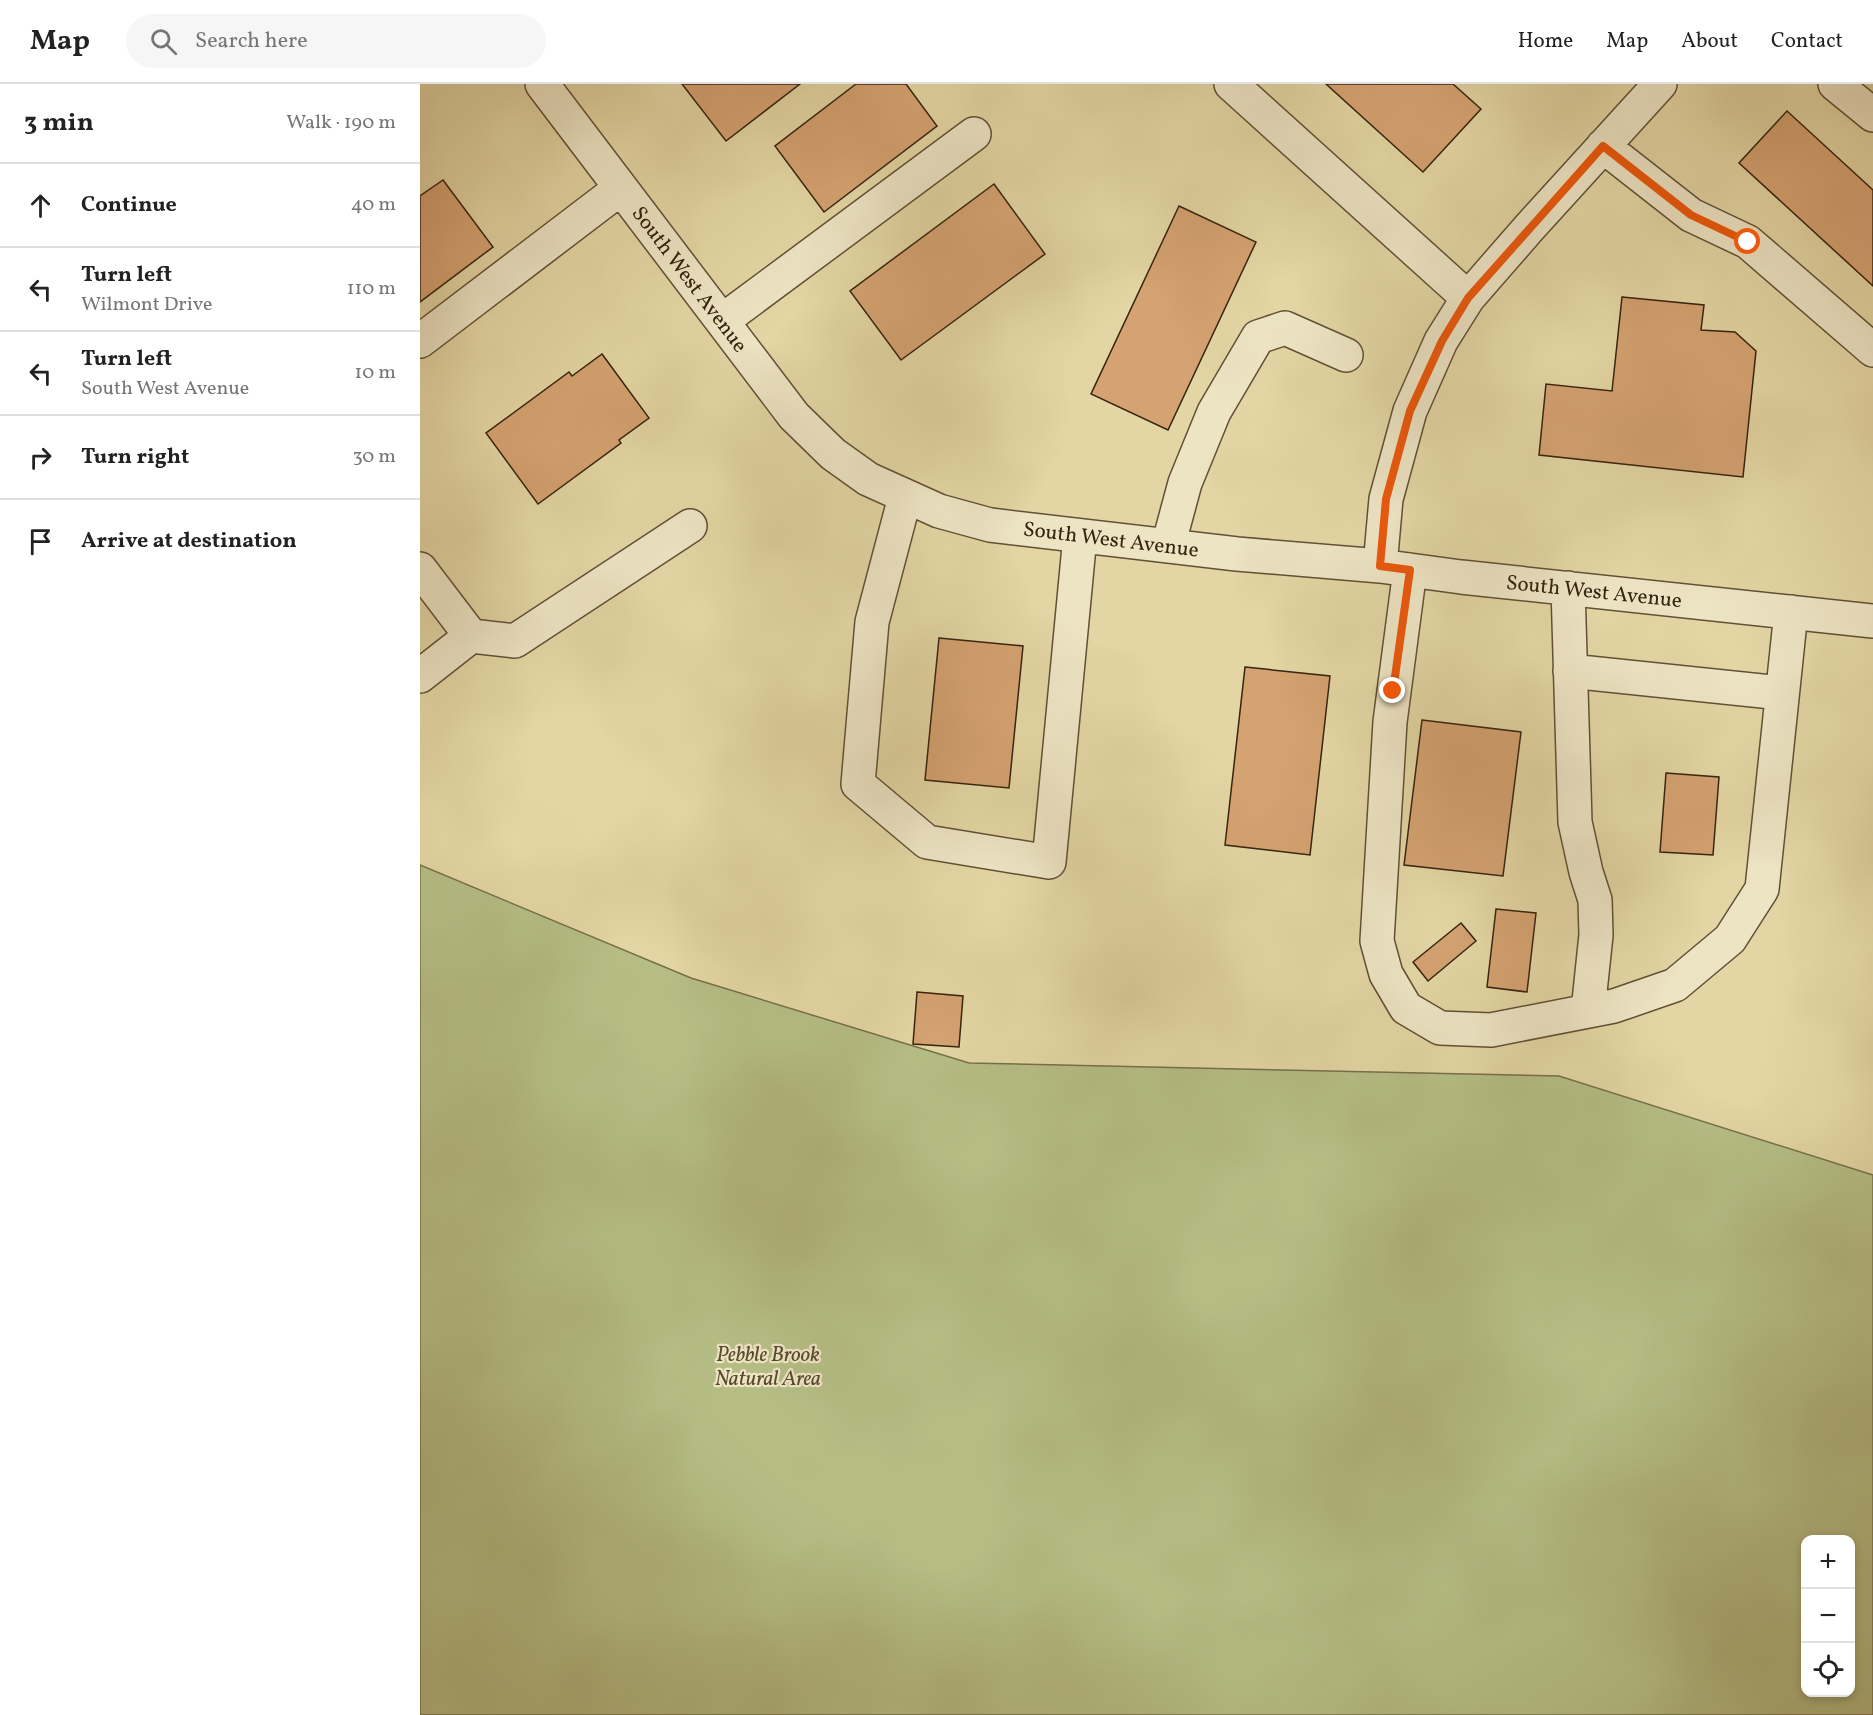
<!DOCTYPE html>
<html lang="en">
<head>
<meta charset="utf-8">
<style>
	body { margin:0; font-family:Vollkorn,serif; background:#f6f6f6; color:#222 }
	.controls { position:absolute; right:18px; bottom:18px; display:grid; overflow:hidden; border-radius:12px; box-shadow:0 3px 9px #0003 }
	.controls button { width:54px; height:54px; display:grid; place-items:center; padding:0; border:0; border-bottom:2px solid #e0e0e0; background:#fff; color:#222; font:30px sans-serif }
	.stop { position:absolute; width:18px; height:18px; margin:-14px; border:4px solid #ea580c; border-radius:50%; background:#fff }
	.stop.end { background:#ea580c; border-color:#fff; box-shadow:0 2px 6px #0008 }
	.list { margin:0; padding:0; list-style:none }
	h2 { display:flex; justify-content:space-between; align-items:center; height:78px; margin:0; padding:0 24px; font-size:26px }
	h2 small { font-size:20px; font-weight:400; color:#767676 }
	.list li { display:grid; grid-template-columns:39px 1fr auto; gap:18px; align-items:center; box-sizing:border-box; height:84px; padding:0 24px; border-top:2px solid #e0e0e0 }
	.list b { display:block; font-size:22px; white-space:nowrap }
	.list p { margin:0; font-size:20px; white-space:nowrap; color:#767676 }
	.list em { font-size:20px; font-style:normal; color:#767676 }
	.icon { flex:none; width:33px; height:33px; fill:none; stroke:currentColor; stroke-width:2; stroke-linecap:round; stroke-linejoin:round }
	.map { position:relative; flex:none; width:1453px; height:1631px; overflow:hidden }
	header { display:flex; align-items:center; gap:36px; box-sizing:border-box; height:84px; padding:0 30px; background:#fff; border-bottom:2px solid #e0e0e0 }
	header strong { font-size:28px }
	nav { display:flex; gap:33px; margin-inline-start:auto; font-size:21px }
	.search { width:420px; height:54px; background:#f6f6f6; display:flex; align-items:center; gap:15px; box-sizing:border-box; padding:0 21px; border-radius:33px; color:#767676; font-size:22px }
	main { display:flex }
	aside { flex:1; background:#fff }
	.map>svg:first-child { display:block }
	.green { fill:#b5bd85; stroke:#76704a; stroke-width:1.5; fill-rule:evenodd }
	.building { fill:#d5a271; stroke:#362310; stroke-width:1.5 }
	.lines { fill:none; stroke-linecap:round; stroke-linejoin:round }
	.minor-casing { stroke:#615035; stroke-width:36 }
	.minor { stroke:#ede4c4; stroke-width:33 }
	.route { stroke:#ea580c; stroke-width:8 }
	.labels { text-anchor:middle; stroke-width:4.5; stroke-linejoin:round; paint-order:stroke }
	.street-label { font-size:21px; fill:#362310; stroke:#ede4c4 }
	.park-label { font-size:21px; font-style:italic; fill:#564a2d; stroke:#ede4c4 }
</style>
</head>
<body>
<header>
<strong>Map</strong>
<div class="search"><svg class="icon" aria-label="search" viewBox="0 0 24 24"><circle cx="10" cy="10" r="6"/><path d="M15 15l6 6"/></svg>Search here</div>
<nav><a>Home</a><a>Map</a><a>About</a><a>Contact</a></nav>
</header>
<main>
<aside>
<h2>3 min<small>Walk · 190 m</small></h2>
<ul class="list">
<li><svg class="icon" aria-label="ahead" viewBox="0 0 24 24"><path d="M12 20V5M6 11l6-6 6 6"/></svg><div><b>Continue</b></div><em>40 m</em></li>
<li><svg class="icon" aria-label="left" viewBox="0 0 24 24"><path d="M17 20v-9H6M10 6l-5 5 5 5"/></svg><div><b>Turn left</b><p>Wilmont Drive</p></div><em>110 m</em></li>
<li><svg class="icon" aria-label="left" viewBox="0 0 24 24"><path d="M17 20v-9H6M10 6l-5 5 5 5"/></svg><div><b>Turn left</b><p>South West Avenue</p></div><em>10 m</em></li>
<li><svg class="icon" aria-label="right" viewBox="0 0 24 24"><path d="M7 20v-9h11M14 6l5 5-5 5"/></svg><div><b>Turn right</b></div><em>30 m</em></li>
<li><svg class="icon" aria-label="arrive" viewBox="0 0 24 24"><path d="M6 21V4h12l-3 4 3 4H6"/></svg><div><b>Arrive at destination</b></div></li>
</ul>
</aside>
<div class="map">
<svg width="1453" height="1631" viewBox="0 0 1453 1631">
	<rect width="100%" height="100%" fill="#e3d6a4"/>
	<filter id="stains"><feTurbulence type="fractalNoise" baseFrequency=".00333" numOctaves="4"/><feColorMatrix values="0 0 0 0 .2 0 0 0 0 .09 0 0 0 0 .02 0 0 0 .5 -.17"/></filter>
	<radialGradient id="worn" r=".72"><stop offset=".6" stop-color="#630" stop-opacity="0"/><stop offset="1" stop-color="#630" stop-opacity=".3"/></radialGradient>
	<!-- green -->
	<path class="green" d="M0 781 271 894 549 979 1139 992 1453 1091V1631H0ZM1386 1456H1430V1608H1386Z"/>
	<!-- building -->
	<path class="building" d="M262 0H380L306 57Z
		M436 0H486L517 42 404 128 355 62Z
		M906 0H1033L1061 25 1003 88Z
		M1367 27 1453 106V202L1319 79Z
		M23 96 73 163 0 218V112Z
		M574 100 625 170 481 276 430 207Z
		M759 122 836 158 748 346 671 310Z
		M1202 213 1284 221 1281 246 1315 248 1336 267 1323 393 1119 371 1126 300 1192 307Z
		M182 270 229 334 199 356 201 359 118 420 66 349 149 288 152 292Z
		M519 554 603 562 589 704 505 696Z
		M825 583 910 592 890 771 805 761Z
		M1002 636 1101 648 1083 792 984 781Z
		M1246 689 1299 693 1293 771 1240 768Z
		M1076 825 1116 829 1107 908 1067 903Z
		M1041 839 1056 857 1008 897 993 878Z
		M497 908 543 912 539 963 493 960Z"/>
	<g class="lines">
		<!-- minor casing -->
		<g class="minor-casing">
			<path id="minor" d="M122 0 374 332 413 370 448 395 519 427 570 441 817 470 960 482 1041 493 1453 537
				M811 0 1048 214
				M1415 0 1453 31
				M1183 62 1271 131 1328 158 1453 266
				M302 237 554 50
				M0 257 201 104
				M485 413 452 538 438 700 507 758 629 778 660 452
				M748 462 765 399 794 328 838 253 865 244 926 271
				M960 482 966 415 990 327 1021 257 1048 214 1109 144 1240 0
				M0 485 51 552
				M990 486 970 638 957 857 966 890 986 924 1020 944 1071 946 1194 922 1255 901 1310 855 1342 805 1371 528
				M1148 504 1155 738 1166 788 1175 816 1176 851 1168 927
				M1150 587 1362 609
				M0 592 51 552 95 557 270 442"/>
		</g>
		<!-- minor -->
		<use href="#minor" class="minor"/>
	</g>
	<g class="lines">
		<!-- route -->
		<path class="route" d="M973 607 990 486 960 482 966 415 990 327 1022 257 1048 214 1183 62 1271 131 1328 158"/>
	</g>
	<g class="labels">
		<!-- street labels -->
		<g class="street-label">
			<text transform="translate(270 195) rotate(53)" y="7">South West Avenue</text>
			<text transform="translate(691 455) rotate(7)" y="7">South West Avenue</text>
			<text transform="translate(1174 507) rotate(6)" y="7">South West Avenue</text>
		</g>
		<!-- park labels -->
		<g class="park-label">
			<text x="348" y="1277">Pebble Brook<tspan x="348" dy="24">Natural Area</tspan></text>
		</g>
	</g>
	<rect width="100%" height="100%" filter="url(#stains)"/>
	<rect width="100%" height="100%" fill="url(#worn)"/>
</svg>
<div class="controls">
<button>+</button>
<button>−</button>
<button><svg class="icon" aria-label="locate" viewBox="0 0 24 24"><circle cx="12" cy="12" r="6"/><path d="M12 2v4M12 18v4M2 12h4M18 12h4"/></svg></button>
</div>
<div class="stop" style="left:1328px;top:158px"></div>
<div class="stop end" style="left:973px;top:607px"></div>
</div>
</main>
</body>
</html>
